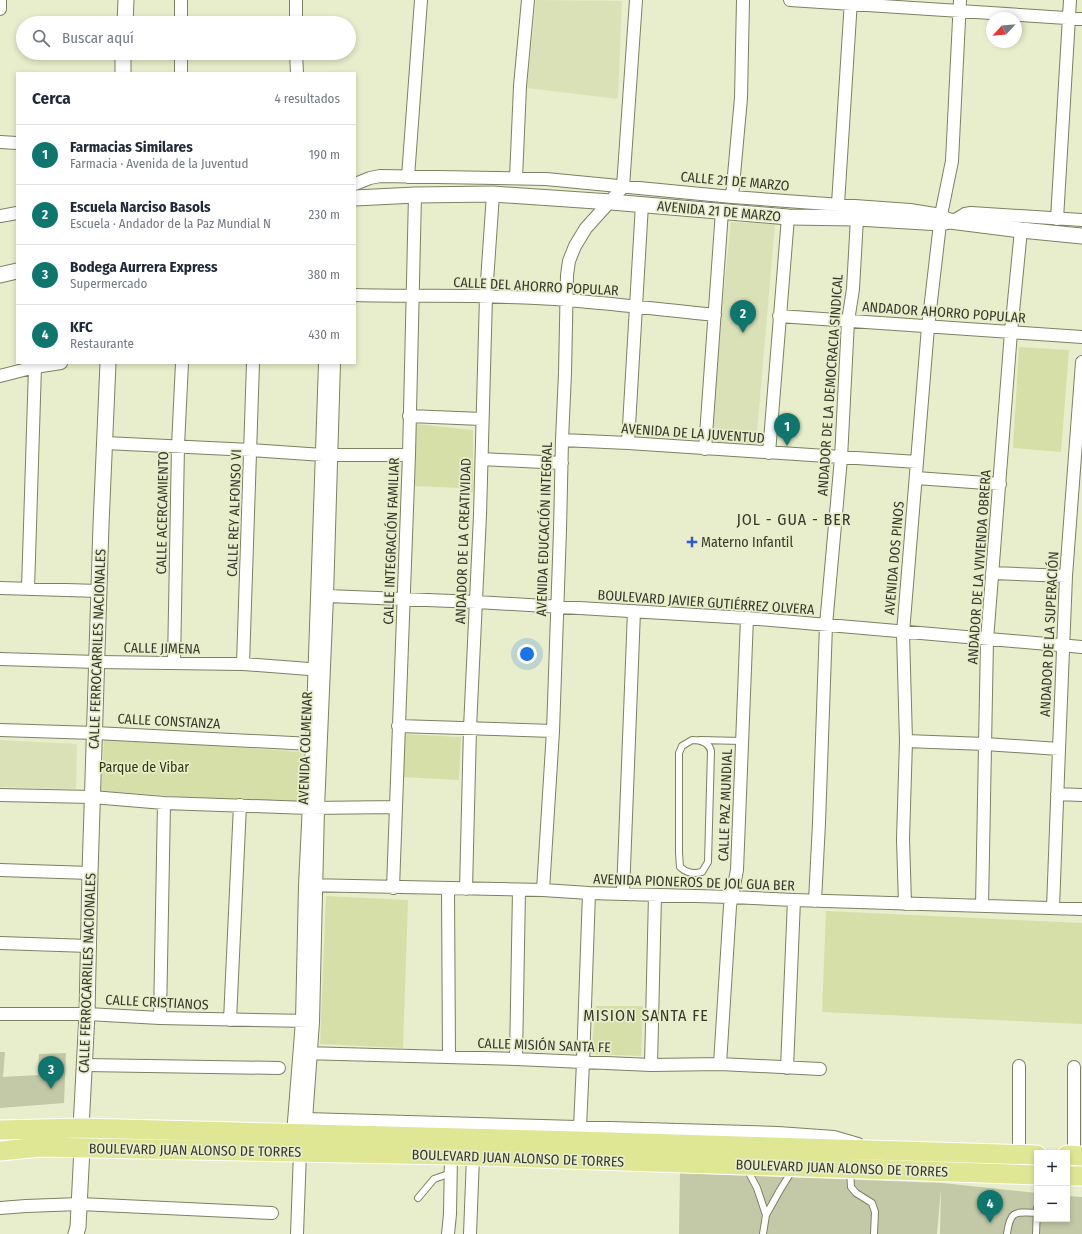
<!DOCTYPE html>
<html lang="es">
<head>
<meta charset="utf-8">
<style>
	body { margin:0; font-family:"Fira Sans Condensed",sans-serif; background:#f6f6f7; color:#1f2937 }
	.controls { position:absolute; right:12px; bottom:12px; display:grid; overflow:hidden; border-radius:0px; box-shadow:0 2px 6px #0003 }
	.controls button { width:36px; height:36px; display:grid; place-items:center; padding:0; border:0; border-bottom:1px solid #e0e1e3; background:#fff; color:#1f2937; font:20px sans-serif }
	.compass { position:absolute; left:986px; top:12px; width:36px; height:36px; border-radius:50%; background:#fff; box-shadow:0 2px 6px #0003; rotate:244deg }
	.you { position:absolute; left:527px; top:654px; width:14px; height:14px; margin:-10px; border:3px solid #fff; border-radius:50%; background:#1a73e8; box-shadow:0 0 0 6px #1a73e833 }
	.badge { display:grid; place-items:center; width:26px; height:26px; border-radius:50%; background:#0f766e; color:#fff; font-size:13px; font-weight:700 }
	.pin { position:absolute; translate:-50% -33px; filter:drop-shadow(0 1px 2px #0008) }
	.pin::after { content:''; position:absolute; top:21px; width:14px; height:12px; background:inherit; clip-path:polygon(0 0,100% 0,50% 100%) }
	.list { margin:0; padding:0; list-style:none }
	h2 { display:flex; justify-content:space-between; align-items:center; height:52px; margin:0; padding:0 16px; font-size:17px }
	h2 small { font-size:13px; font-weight:400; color:#747a83 }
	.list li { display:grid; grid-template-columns:26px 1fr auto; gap:12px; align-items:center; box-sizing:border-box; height:60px; padding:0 16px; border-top:1px solid #e0e1e3 }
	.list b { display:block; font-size:15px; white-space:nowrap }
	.list p { margin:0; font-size:13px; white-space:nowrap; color:#747a83 }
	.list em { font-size:13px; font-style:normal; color:#747a83 }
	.icon { flex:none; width:22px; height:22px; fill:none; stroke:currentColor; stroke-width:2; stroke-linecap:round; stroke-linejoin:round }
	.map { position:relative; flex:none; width:1082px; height:1234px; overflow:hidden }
	.search { position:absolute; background:#fff; box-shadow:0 2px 6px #0003; left:16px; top:16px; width:340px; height:44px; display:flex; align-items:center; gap:10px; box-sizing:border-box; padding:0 14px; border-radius:22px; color:#747a83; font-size:15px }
	.panel { position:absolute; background:#fff; box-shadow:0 2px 6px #0003; left:16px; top:72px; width:340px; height:292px; border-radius:0px }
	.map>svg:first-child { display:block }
	.built { fill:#dbe1b7 }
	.green { fill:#d7dfa9 }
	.building { fill:#c3c8a7 }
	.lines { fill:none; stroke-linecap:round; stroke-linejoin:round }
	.service-casing { stroke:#7d8162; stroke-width:8 }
	.minor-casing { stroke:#7d8162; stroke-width:14 }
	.tertiary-casing { stroke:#7d8162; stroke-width:17 }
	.primary-casing { stroke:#fff; stroke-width:21 }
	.service { stroke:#fff; stroke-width:6 }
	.minor { stroke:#fff; stroke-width:12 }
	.tertiary { stroke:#fff; stroke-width:15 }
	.primary { stroke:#dfe694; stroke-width:19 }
	.poi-dot { fill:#2d5bca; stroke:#e8edcb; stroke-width:1.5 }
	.labels { text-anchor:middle; stroke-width:3.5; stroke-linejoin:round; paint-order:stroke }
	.street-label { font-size:14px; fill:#37392c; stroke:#e8edcb }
	.poi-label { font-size:14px; fill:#37392c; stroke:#e8edcb; text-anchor:start }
	.park-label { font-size:14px; fill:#33370f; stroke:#e8edcb }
	.quarter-label { font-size:16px; letter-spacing:1px; fill:#37392c; stroke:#e8edcb }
</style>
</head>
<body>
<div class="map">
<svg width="1082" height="1234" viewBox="0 0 1082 1234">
	<rect width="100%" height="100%" fill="#e8edcb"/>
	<!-- built -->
	<path class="built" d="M536 0 622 1 618 99 527 88Z
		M731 222 775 224 756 444 708 442Z
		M0 740 77 744 76 789 0 787Z"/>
	<!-- green -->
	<path class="green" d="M1019 347 1069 350 1061 452 1013 448Z
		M416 424 473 430V492L460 493V488L414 486Z
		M404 734 461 737 459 780 402 777Z
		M104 738 304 752 300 805 101 791Z
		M326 896 408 900 403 1048 320 1044Z
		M826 911 1082 923V1024L822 1012Z
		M596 1006H643L641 1056 591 1054Z"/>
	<!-- building -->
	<path class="building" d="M0 1052H5L3 1077 38 1075 39 1054 66 1053 64 1103 0 1108Z
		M680 1173 942 1183 1037 1193V1219H1067V1196L1082 1197V1234H940L941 1189 937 1234H679Z"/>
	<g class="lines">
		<!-- service casing -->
		<g class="service-casing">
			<path id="service" d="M692 740C700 740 709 742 711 751L708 862 702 872C692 874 687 873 680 867L679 853V753L682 746Z
				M700 740 742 741
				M747 1169 757 1188 766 1215
				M850 1170 851 1187 856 1193 872 1203 875 1212 874 1234
				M418 1198 434 1179 451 1173
				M763 1234 766 1215 780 1190 793 1169
				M1007 1234C1010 1210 1015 1212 1037 1213
				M1036 1234 1037 1208"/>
		</g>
		<!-- minor casing -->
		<g class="minor-casing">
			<path id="minor" d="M296 0V23
				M790 0 1082 19
				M0 9V0
				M181 23V0
				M296 53 297 73
				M181 73V53
				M0 142 17 143
				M408 177 421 0
				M516 178 520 86 528 0
				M355 184 370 178 380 176 546 179 732 197 910 210 941 215 948 219
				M732 197 741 98 743 0
				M838 204 851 0
				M0 216 17 213
				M1057 219 1070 0
				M954 221 965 214 971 213 1082 220
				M355 295C426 297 497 294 567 300 617 304 666 310 715 315
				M779 316 1082 337
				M0 376 35 367 61 363
				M409 416 482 419
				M562 440 628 443 917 462
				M105 443 251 450 323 455H409
				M628 443 642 204
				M705 449 722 211
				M769 453 788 217
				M482 459 562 463
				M916 478 1000 484
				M992 573 1066 576
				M0 588 99 591
				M28 589 35 367
				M327 596 477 602 747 618 1082 647
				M0 659 97 662 243 664 322 670
				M174 663 178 446 182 363
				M243 664 253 363
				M398 726 553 731
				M0 730 95 733 312 744
				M906 741 985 744 1059 749
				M1057 794 1082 795
				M0 795 92 797 164 803 309 808 396 807
				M0 870 90 873
				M305 885 543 890 589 893 731 897 794 900 1082 909
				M393 888 409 455 415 195
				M448 889 449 1057
				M466 889 470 728 480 515 486 296 493 194
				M543 890 553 731 560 530 562 440 565 373 567 275 569 261 575 246 586 228 623 187 636 0
				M623 893 634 611
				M815 901 819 823 826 625 841 458 848 321 853 289 857 218
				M905 904 903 839 906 741 903 633 928 327 941 215 952 161 960 0
				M982 906 987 640 1011 332 1021 230
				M1053 908 1059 749 1066 576 1082 362
				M0 943 89 946
				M0 1014H87L160 1018 309 1021
				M160 1018 164 803
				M230 1020 240 805
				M304 1053 516 1059 651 1065 720 1064 820 1069
				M516 1059 519 890
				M720 1064 730 906 737 870 747 618
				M85 1065 279 1068
				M651 1065 655 895
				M1019 1066V1154
				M787 1068 794 900
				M306 1119 778 1133 834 1137 858 1144
				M580 1127 583 1062 589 893
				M293 1134 302 1021 305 885 312 744 325 363
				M305 1134 313 1022 318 808 327 596 334 363
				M1074 1155V1067
				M0 1208 26 1206 80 1204 272 1213
				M297 1234 300 1152
				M448 1234 450 1214 451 1155
				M470 1234 473 1157"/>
		</g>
		<!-- tertiary casing -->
		<g class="tertiary-casing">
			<path id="tertiary" d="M125 23 126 0
				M123 73V53
				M355 198 415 195 493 194 611 202 788 217 857 218 941 223 950 221 1021 230 1082 236
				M0 275 17 271
				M81 1128 87 1014 90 873 101 525 108 363
				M76 1234 78 1227 82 1148"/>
		</g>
		<!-- primary casing -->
		<g class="primary-casing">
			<path id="primary" d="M0 1130 81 1128 577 1141 1037 1155
				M0 1151 40 1147 451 1155 1037 1175
				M1067 1155 1082 1156
				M1067 1176H1082"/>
		</g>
		<!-- service -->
		<use href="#service" class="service"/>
		<!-- minor -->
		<use href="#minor" class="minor"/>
		<!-- tertiary -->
		<use href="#tertiary" class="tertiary"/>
		<!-- primary -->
		<use href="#primary" class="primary"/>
	</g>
	<!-- markers -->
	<path class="poi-dot" d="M690 536h4v4h4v4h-4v4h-4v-4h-4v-4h4z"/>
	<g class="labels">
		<!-- street labels -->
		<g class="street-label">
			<text transform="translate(735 181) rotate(5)" y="5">CALLE 21 DE MARZO</text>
			<text transform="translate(719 211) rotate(5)" y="5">AVENIDA 21 DE MARZO</text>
			<text transform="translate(536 286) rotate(3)" y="5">CALLE DEL AHORRO POPULAR</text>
			<text transform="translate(944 312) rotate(4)" y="5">ANDADOR AHORRO POPULAR</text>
			<text transform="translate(830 385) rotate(-86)" y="5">ANDADOR DE LA DEMOCRACIA SINDICAL</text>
			<text transform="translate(693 433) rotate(4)" y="5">AVENIDA DE LA JUVENTUD</text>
			<text transform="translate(162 513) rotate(-89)" y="5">CALLE ACERCAMIENTO</text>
			<text transform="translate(234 513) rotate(-88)" y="5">CALLE REY ALFONSO VI</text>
			<text transform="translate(544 529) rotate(-88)" y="5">AVENIDA EDUCACIÓN INTEGRAL</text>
			<text transform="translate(391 541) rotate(-88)" y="5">CALLE INTEGRACIÓN FAMILIAR</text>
			<text transform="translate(463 541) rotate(-88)" y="5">ANDADOR DE LA CREATIVIDAD</text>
			<text transform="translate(894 558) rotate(-85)" y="5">AVENIDA DOS PINOS</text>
			<text transform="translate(979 567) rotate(-86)" y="5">ANDADOR DE LA VIVIENDA OBRERA</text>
			<text transform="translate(706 602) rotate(4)" y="5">BOULEVARD JAVIER GUTIÉRREZ OLVERA</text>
			<text transform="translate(1049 634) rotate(-87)" y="5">ANDADOR DE LA SUPERACIÓN</text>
			<text transform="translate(162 648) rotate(1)" y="5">CALLE JIMENA</text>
			<text transform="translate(97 649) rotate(-88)" y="5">CALLE FERROCARRILES NACIONALES</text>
			<text transform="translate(169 721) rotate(3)" y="5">CALLE CONSTANZA</text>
			<text transform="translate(305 748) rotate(-88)" y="5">AVENIDA COLMENAR</text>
			<text transform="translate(725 805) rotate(-88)" y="5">CALLE PAZ MUNDIAL</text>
			<text transform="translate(694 882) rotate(2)" y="5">AVENIDA PIONEROS DE JOL GUA BER</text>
			<text transform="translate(87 973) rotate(-88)" y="5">CALLE FERROCARRILES NACIONALES</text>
			<text transform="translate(157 1002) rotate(3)" y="5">CALLE CRISTIANOS</text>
			<text transform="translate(544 1045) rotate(2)" y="5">CALLE MISIÓN SANTA FE</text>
			<text transform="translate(195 1150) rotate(1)" y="5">BOULEVARD JUAN ALONSO DE TORRES</text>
			<text transform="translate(518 1158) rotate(2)" y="5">BOULEVARD JUAN ALONSO DE TORRES</text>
			<text transform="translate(842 1168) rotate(2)" y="5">BOULEVARD JUAN ALONSO DE TORRES</text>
		</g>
		<!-- poi labels -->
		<g class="poi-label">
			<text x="701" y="547">Materno Infantil</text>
		</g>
		<!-- park labels -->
		<g class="park-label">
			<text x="144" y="772">Parque de Vibar</text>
		</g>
		<!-- quarter labels -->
		<g class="quarter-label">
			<text x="794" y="525">JOL - GUA - BER</text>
			<text x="646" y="1021">MISION SANTA FE</text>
		</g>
	</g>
</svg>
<div class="controls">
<button>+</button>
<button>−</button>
</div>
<svg class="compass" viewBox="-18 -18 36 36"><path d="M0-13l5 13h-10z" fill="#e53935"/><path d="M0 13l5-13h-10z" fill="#747a83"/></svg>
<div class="you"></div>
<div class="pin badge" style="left:787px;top:446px">1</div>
<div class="pin badge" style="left:743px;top:333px">2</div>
<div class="pin badge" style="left:51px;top:1089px">3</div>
<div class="pin badge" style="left:990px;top:1223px">4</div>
<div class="search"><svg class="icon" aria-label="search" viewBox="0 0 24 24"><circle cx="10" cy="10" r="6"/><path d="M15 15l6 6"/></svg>Buscar aquí</div>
<section class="panel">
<h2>Cerca<small>4 resultados</small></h2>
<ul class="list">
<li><span class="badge">1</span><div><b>Farmacias Similares</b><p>Farmacia · Avenida de la Juventud</p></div><em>190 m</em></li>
<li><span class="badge">2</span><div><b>Escuela Narciso Basols</b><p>Escuela · Andador de la Paz Mundial N</p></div><em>230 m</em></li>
<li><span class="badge">3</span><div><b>Bodega Aurrera Express</b><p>Supermercado</p></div><em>380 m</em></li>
<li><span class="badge">4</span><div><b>KFC</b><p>Restaurante</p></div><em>430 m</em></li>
</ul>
</section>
</div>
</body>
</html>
